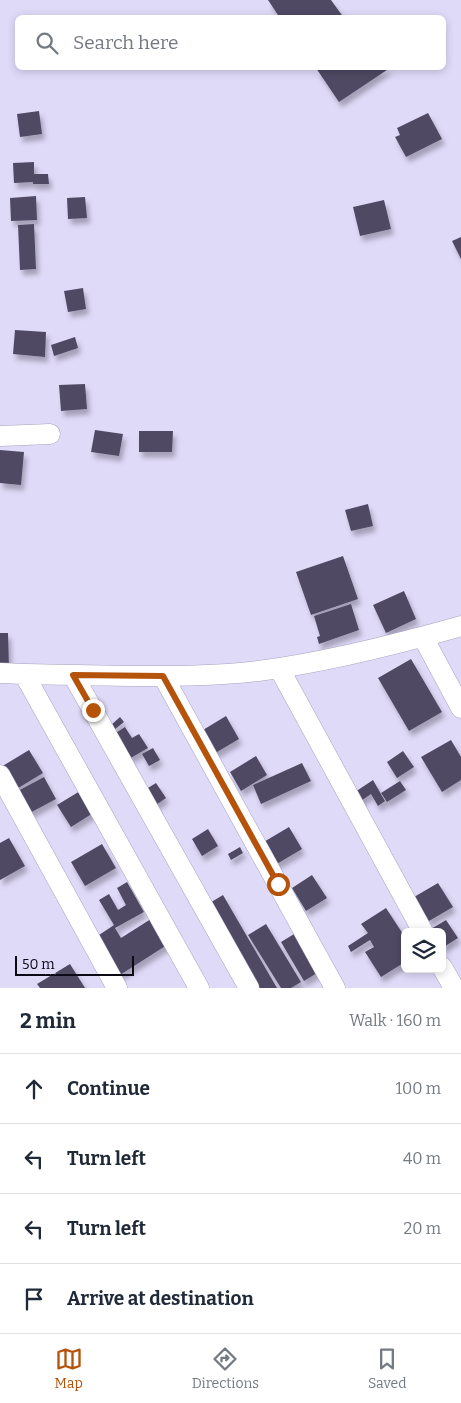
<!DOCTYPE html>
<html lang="en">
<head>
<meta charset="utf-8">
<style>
	body { margin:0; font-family:Bitter,serif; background:#f6f6f7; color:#1f2937 }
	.controls { position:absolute; right:15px; bottom:15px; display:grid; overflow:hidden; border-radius:8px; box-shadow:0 2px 8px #0003 }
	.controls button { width:45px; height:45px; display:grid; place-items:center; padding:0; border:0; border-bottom:1px solid #e0e1e3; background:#fff; color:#1f2937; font:25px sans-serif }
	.scale { position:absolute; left:15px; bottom:12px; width:119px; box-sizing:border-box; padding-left:5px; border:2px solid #0c0a14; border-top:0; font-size:14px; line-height:18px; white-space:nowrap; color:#0c0a14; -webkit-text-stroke:4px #e0daf9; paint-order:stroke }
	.stop { position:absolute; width:15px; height:15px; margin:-11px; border:4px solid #b45309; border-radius:50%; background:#fff }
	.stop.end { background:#b45309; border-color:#fff; box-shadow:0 1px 5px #0008 }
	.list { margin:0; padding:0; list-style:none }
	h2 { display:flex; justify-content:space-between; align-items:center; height:65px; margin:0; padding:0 20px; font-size:21px }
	h2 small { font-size:16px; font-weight:400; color:#747a83 }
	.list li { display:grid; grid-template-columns:32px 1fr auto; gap:15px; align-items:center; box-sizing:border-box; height:70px; padding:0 20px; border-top:1px solid #e0e1e3 }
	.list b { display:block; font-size:19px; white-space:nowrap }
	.list em { font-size:16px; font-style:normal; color:#747a83 }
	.icon { flex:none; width:28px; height:28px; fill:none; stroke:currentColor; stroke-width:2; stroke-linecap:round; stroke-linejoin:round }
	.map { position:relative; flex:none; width:461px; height:988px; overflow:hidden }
	.search { position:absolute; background:#fff; box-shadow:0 2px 8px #0003; left:15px; right:15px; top:15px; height:55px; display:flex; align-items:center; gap:12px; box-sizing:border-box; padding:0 18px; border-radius:8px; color:#747a83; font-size:19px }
	.sheet { height:345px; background:#fff }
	nav { display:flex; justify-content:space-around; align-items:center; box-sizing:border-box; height:70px; border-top:1px solid #e0e1e3; background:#fff; font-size:14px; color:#747a83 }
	nav a { display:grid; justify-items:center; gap:2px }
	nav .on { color:#b45309 }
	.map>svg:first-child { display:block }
	.building { fill:#504a64; filter:url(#shadow) }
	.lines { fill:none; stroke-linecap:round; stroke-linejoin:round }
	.minor-casing { stroke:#a7a1bf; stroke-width:21 }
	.minor { stroke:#fff; stroke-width:20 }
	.route { stroke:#b45309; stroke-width:6 }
</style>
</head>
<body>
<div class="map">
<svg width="461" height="988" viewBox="0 0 461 988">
	<defs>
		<filter id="shadow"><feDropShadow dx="3" dy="5.5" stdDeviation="2.5" flood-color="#0004"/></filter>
	</defs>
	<rect width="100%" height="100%" fill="#e0daf9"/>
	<!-- building -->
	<path class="building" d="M268 0H331L344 18H280Z
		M316 68H390L339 102Z
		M39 111 42 134 20 137 17 114Z
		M428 113 442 139 406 157 395 137 400 135 397 128Z
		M34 162V174H48L49 184H33V182L14 183 13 163Z
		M36 196 37 220 11 221 10 198Z
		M85 197 87 218 68 219 67 198Z
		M384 200 391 229 360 236 353 207Z
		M34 224 36 269 20 270 18 225Z
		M461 237V259L452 241Z
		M83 288 86 309 68 312 64 291Z
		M15 330 46 332 45 357 13 354Z
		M75 337 78 348 54 356 51 345Z
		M85 384 87 409 61 411 59 385Z
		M95 430 123 434 119 456 91 452Z
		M139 431H173L172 452H139Z
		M0 450 24 452 21 485 0 483Z
		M368 504 373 526 351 531 345 510Z
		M343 556 358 599 311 615 296 572Z
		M404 591 416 619 386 633 373 605Z
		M351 604 359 630 319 644 317 637 320 636 314 616Z
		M0 633H8L9 667H0Z
		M411 659 442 712 409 731 378 678Z
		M226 716 239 739 212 755 198 733Z
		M120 717 124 722 114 730 110 726Z
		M125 727 132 738 139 734 148 748 129 759 114 734Z
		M451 740 461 757V780L442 792 421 757Z
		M153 748 160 760 149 766 142 754Z
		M29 750 43 773 15 790 1 767Z
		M403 751 414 767 397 778 387 762Z
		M256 756 267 775 241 791 230 772Z
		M302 763 311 781 261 804 253 785Z
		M44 777 56 799 28 814 16 792Z
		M373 780 385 801 378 806 371 794 358 803 352 794Z
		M400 781 406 790 387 802 381 793Z
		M156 783 166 798 153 807 143 791Z
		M85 788 98 810 71 827 57 805Z
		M289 827 302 849 275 865 262 843Z
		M208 829 218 846 202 856 192 839Z
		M9 838 25 866 0 880V843Z
		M102 844 116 868 85 886 71 862Z
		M240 847 243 853 231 860 228 854Z
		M312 875 327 898 306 911 292 888Z
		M127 882 144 912 115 928 121 938 154 917 170 943 120 975 96 937 114 925 99 900 109 894 118 910 126 905 117 888Z
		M438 883 453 907 429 921 414 897Z
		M223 895 277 988H257L208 904Z
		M386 908 405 937V962L381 977 365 952 374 947 370 940 351 952 348 946 368 933 361 924Z
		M446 920 458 938 442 948V932H432L431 929Z
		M266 924 301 982 291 988H281L248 935Z
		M299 931 322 970 304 981 281 942Z
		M70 964 85 988H40L37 984Z"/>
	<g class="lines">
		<!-- minor casing -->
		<g class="minor-casing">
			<path id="minor" d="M0 436 50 434
				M423 637 461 708
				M279 668 423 932
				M0 673C44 675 88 675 133 676 174 676 216 676 258 671 327 662 394 645 461 626
				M24 674 199 988
				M73 675 249 988
				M163 676 335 988
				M0 775 117 988
				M442 967 454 988"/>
		</g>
		<!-- minor -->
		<use href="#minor" class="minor"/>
	</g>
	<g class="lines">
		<!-- route -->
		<path class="route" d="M93 710 73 675 163 676 278 884"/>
	</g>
</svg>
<div class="controls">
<button><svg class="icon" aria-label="layers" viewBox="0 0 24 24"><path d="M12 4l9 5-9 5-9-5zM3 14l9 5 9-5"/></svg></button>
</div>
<div class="scale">50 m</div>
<div class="stop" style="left:278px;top:884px"></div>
<div class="stop end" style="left:93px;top:710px"></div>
<div class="search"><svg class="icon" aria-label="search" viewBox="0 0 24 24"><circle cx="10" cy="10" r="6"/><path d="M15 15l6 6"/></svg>Search here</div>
</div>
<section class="sheet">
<h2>2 min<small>Walk · 160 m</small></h2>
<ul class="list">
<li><svg class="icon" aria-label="ahead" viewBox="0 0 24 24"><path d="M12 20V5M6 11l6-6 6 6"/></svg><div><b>Continue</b></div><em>100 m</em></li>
<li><svg class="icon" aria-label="left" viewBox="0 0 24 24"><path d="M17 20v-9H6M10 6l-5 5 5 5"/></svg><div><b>Turn left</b></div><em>40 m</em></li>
<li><svg class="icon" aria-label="left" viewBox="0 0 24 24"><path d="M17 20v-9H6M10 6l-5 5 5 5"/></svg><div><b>Turn left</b></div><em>20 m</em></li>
<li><svg class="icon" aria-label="arrive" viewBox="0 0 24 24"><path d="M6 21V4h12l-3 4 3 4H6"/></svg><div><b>Arrive at destination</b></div></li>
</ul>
</section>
<nav>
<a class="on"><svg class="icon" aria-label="map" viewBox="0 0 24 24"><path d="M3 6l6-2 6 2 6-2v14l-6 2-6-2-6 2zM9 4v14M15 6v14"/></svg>Map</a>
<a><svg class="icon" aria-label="directions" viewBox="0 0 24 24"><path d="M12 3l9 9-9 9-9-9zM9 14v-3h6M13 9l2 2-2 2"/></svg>Directions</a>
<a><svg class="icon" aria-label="saved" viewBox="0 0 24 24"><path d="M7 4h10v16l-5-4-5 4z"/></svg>Saved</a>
</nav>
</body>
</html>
